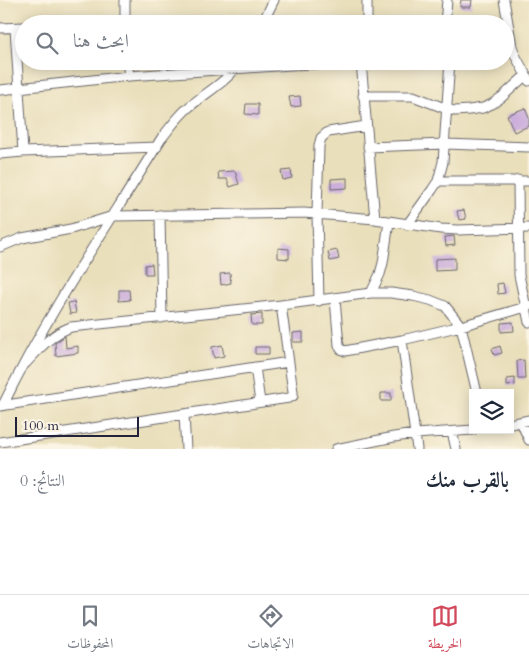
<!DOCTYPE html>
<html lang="ar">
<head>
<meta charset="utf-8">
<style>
	body { margin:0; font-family:Cardo,Amiri,serif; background:#f6f6f7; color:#1f2937; direction:rtl }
	.controls { position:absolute; right:15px; bottom:15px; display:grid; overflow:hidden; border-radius:0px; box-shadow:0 2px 12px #0003 }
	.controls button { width:45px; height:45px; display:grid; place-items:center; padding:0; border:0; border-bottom:1px solid #e0e1e3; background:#fff; color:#1f2937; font:25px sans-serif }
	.scale { position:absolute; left:15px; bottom:12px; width:124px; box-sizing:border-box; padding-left:5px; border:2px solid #22223b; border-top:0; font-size:14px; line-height:18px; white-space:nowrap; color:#22223b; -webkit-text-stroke:4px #fcf5e5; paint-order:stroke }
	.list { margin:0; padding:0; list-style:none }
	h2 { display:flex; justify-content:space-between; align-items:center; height:65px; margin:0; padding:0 20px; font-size:21px }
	h2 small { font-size:16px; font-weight:400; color:#747a83 }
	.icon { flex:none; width:28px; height:28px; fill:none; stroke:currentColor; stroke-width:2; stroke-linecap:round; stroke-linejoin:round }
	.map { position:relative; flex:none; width:529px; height:449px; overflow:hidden; direction:ltr }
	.search { position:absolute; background:#fff; box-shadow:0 2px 12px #0003; left:15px; right:15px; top:15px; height:55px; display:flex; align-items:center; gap:12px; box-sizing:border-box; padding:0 18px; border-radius:28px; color:#747a83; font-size:19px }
	.sheet { height:145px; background:#fff }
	nav { display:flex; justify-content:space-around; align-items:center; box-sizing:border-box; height:70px; border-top:1px solid #e0e1e3; background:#fff; font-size:14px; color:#747a83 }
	nav a { display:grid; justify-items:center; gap:2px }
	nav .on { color:#d1495b }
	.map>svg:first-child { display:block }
	.building { fill:#cbaedb }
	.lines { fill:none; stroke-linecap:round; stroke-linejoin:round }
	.street-casing { stroke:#686468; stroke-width:11 }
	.street { stroke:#fff; stroke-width:9 }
</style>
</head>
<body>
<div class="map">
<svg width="529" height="449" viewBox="0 0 529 449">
	<rect width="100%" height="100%" fill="#fcf5e5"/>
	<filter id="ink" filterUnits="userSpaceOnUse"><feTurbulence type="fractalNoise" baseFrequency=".02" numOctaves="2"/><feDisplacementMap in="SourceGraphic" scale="10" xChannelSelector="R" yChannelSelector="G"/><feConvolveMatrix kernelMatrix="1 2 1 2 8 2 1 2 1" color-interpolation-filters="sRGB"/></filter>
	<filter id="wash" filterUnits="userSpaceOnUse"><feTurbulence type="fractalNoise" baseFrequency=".0096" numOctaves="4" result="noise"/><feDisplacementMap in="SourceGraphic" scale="20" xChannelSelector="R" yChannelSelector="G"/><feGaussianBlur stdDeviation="1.12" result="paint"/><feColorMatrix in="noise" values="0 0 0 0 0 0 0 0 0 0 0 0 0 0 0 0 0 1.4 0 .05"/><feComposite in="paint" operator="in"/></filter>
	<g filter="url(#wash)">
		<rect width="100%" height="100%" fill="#e9dfbb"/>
		<g id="blocks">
			<!-- building -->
			<path class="building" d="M461 0H472L471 7H460Z
				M300 96 301 106 291 107 289 97Z
				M246 104H258V115L245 114Z
				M525 108 529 118V126L514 132 507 115Z
				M291 170 292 178 283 180 281 171Z
				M235 171 239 184 230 187 227 179H219L218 172Z
				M347 178V188L331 189V179Z
				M464 210 466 219 459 220 457 211Z
				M454 236 455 245 446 246 445 237Z
				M278 248 289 249V259L278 258Z
				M337 250 339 259 330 261 328 252Z
				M455 258V270L435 271V259Z
				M152 264 153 274H145V265Z
				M230 273 231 283 221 285 220 274Z
				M503 283 505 293 498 294 497 284Z
				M119 290H129L130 300 119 301Z
				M74 302 76 313 70 314 68 303Z
				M262 314V325H252L251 315Z
				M513 322 514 331 501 332V323Z
				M303 332V342H293V333Z
				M65 336 66 348 78 346V353L56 356 55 343Z
				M222 345 224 356 214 358 212 347Z
				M500 346 502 353 494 355 492 349Z
				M255 347H269V354H255Z
				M524 360 525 379H518L517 361Z
				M515 378V385L507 386V379Z
				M381 393H391V401H381Z"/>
		</g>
	</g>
	<g filter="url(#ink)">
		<use href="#blocks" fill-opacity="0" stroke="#686468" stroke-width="1"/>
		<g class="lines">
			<!-- street casing -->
			<g class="street-casing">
				<path id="street" d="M125 0V24
					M367 0V24
					M504 0 512 46 515 55 529 81
					M98 24 125 23
					M262 24 274 0
					M445 24 447 0
					M0 28 24 27
					M15 28 23 152
					M127 61 129 76
					M361 62 375 219
					M0 90 129 76 291 65 383 61
					M363 96H413L447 109 455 111 469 110 483 108 492 104 502 97 526 75
					M368 147 445 144 529 147
					M0 154 23 152 157 147
					M518 180 519 275 529 322
					M438 181H529
					M160 215 162 318
					M407 225 432 190 438 181 443 162 450 61
					M0 247 22 238 71 229 113 216 304 213 375 219 441 229 458 230 529 228
					M371 293 380 274 383 263 389 222
					M335 299 339 345 341 349 345 351 402 340 461 326 529 306
					M319 301 317 213 319 146 321 138 328 132 366 126
					M402 340 417 449
					M25 364C40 348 50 335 71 327L281 305 371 293H391L413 296 430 300 445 306 461 326 477 393
					M255 367 260 402
					M3 405C48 312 107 227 161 139 170 128 178 116 189 107 207 92 228 81 241 61
					M0 406 289 362
					M184 415 186 449
					M521 422 529 440
					M510 424 529 420
					M452 432 456 449
					M0 442 289 398 293 396V392L281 305
					M336 449 394 437 415 434 473 430"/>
			</g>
			<!-- street -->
			<use href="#street" class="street"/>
		</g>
	</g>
</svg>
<div class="controls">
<button><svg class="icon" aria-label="layers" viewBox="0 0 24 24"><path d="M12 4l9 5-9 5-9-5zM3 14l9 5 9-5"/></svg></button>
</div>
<div class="scale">100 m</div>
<div class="search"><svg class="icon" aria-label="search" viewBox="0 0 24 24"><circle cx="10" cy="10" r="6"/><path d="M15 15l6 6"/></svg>ابحث هنا</div>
</div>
<section class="sheet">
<h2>بالقرب منك<small>النتائج: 0</small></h2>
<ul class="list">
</ul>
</section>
<nav>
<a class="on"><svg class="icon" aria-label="map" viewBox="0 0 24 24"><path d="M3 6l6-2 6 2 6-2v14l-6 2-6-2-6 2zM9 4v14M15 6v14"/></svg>الخريطة</a>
<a><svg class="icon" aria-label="directions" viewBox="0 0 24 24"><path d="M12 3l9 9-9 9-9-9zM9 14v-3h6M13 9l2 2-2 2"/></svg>الاتجاهات</a>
<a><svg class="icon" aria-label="saved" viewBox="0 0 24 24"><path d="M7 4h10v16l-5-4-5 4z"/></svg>المحفوظات</a>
</nav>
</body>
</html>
